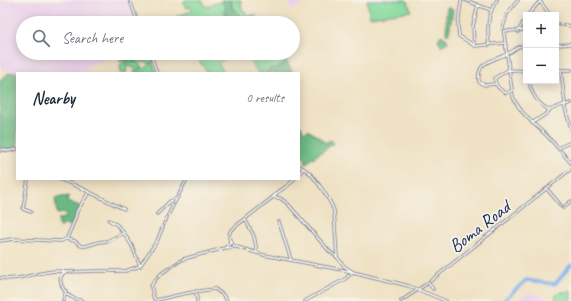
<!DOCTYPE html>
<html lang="en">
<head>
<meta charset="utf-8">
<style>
	body { margin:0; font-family:Caveat,sans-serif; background:#f6f6f7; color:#1f2937 }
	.controls { position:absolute; right:12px; top:12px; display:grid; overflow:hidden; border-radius:0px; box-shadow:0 2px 10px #0003 }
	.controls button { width:36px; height:36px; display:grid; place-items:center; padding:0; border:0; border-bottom:1px solid #e0e1e3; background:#fff; color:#1f2937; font:20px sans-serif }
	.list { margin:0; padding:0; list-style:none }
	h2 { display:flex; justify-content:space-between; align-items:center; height:52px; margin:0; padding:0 16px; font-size:17px }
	h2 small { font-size:13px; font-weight:400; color:#747a83 }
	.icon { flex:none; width:22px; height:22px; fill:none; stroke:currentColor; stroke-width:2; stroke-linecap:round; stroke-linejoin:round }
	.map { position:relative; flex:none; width:571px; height:301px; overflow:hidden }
	.search { position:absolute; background:#fff; box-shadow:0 2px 10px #0003; left:16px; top:16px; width:284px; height:44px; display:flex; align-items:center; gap:10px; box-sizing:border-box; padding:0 14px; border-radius:22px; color:#747a83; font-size:15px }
	.panel { position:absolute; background:#fff; box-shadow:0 2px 10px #0003; left:16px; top:72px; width:284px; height:108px; border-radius:0px }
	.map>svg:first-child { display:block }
	.built { fill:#ebd1eb }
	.green { fill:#85d99b; stroke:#50847c }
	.forest { fill:#6cb983; stroke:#447470 }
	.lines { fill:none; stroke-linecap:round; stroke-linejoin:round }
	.river { stroke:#7fb2ec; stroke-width:3.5 }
	.street-casing { stroke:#858890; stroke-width:3.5 }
	.street { stroke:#fff; stroke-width:1.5 }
	.labels { text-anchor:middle; stroke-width:3.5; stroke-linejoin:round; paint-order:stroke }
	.street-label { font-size:19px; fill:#1b2f5e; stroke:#f7f3e8 }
</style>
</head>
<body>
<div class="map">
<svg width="571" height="301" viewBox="0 0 571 301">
	<rect width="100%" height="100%" fill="#f7f3e8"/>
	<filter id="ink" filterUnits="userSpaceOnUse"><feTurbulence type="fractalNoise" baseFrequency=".025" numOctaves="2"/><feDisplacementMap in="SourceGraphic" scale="8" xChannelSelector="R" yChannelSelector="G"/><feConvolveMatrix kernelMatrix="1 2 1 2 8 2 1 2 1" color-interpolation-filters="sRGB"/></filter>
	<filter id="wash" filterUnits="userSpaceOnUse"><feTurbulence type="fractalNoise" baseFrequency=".012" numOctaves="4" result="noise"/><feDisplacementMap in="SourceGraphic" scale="16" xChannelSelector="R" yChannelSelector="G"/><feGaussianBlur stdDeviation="0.9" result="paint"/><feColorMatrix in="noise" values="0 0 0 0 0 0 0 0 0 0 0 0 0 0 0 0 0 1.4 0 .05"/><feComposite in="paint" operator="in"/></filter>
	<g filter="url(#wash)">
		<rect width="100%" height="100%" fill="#efe1c3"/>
		<!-- built -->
		<path class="built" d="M0 0H96L97 2 103 0H128L136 23H23V53H147L148 56 106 60 86 66 88 73H17V72L9 73 0 67Z
			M287 0H309L292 10Z
			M527 293 546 297V301H516Z"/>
		<!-- green -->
		<path class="green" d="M185 0H202L206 7 222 1 226 9 223 11 226 13 232 23H234H171L177 16 192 11 190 7 186 8 183 2Z
			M231 0H241L242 10 246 12 245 19 239 18 232 7Z
			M367 0H407L411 11 370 17Z
			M201 53H235L218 63 225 73H208L197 58V55Z
			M245 53H283L287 62 266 73H258Z
			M150 56 153 63 127 61 137 63 141 66 138 71 141 67 145 69 151 63H153L156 73H134L136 68 127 66V64L126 73H121L120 65 123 63H127V61H119V60Z
			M571 291V301H555L556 295 560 292Z"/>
		<!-- forest -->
		<path class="forest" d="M221 0H231L232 9 236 10 239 14V18L240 19H245V16L257 15C253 22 240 23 232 23L226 15V13L223 12 226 9Z
			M447 7 453 10 449 33 446 34C447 24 445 16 447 7Z
			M441 35 447 39 448 42 441 46 438 40Z
			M287 62 293 73H266L271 68 276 69Z
			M17 72V148L7 150 1 147 0 148V80L9 73Z
			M301 125 304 133 308 130 322 139 325 143 330 140 332 141 334 143 305 164 306 158 299 157V127Z
			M69 196 67 200 68 203H72L80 206 72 226 64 224 61 227H59L58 219 65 218 66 216 64 213 57 214 55 198Z"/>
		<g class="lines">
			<!-- river -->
			<path class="river" d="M503 301 526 280 555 284 571 265"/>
		</g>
	</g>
	<g filter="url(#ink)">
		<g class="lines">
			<!-- street casing -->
			<g class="street-casing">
				<path id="street" d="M130 0 138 23
					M462 0 461 2 458 24 459 36 475 46 505 43
					M465 0 491 10
					M518 0 507 14 503 27 513 97C520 113 534 124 546 135 555 144 563 154 571 163
					M539 0 550 15
					M528 15 541 0
					M556 24 571 26
					M504 31 526 30
					M518 32 526 17
					M474 45 473 26 478 5
					M489 45C487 29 487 14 497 0
					M556 45 571 44
					M150 53 157 73
					M556 70H571
					M561 70 565 104
					M529 81C531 93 538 105 550 110
					M495 84 485 85 479 82C476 60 494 61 509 53 517 49 516 46 526 46
					M511 91 506 93C500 90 494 86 495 78L508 70 526 71
					M564 105 571 128
					M565 105 571 103
					M532 123 546 114 550 110 565 104
					M558 148 571 142
					M0 151 2 149 8 151 17 149
					M299 166C302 168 305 169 307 171 315 177 331 201 334 211L337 257 345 267 353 272 409 286 446 301
					M299 174 303 169
					M28 179 23 209 31 212
					M59 179C82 187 102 199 124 209
					M547 189 563 208 571 201
					M273 197 280 198 288 204 330 252 337 257
					M157 214 170 201 175 199
					M245 219 254 236 257 252
					M109 220 117 225 124 233
					M279 222 291 260
					M67 238 75 219 77 211 89 192
					M230 240 235 247
					M0 241 13 239 61 241 66 239 75 241 81 246H86L99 242 107 241 124 233 132 246 140 266 157 241 167 217 187 179
					M226 247 230 244 229 234 231 230 273 197C279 189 289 187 294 179
					M0 278C22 282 47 267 65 272
					M428 283 433 289
					M196 291 197 301
					M63 301 66 291
					M82 301C79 300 75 299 73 298 64 294 55 278 65 272L97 271H125L140 266
					M227 301 223 295 215 289C195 291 176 295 157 300L154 299 151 286 155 280 162 273 183 259 225 248 237 247 264 255 353 272
					M305 301 345 279 353 272
					M401 301 428 283 571 169"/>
			</g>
			<!-- street -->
			<use href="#street" class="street"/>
		</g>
	</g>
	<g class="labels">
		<!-- street labels -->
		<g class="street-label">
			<text transform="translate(479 226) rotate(-38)" y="7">Boma Road</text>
		</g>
	</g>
</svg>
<div class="controls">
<button>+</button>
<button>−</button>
</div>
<div class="search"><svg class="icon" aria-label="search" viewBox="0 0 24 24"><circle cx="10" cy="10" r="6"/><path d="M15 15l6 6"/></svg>Search here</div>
<section class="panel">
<h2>Nearby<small>0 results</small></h2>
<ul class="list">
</ul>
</section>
</div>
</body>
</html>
